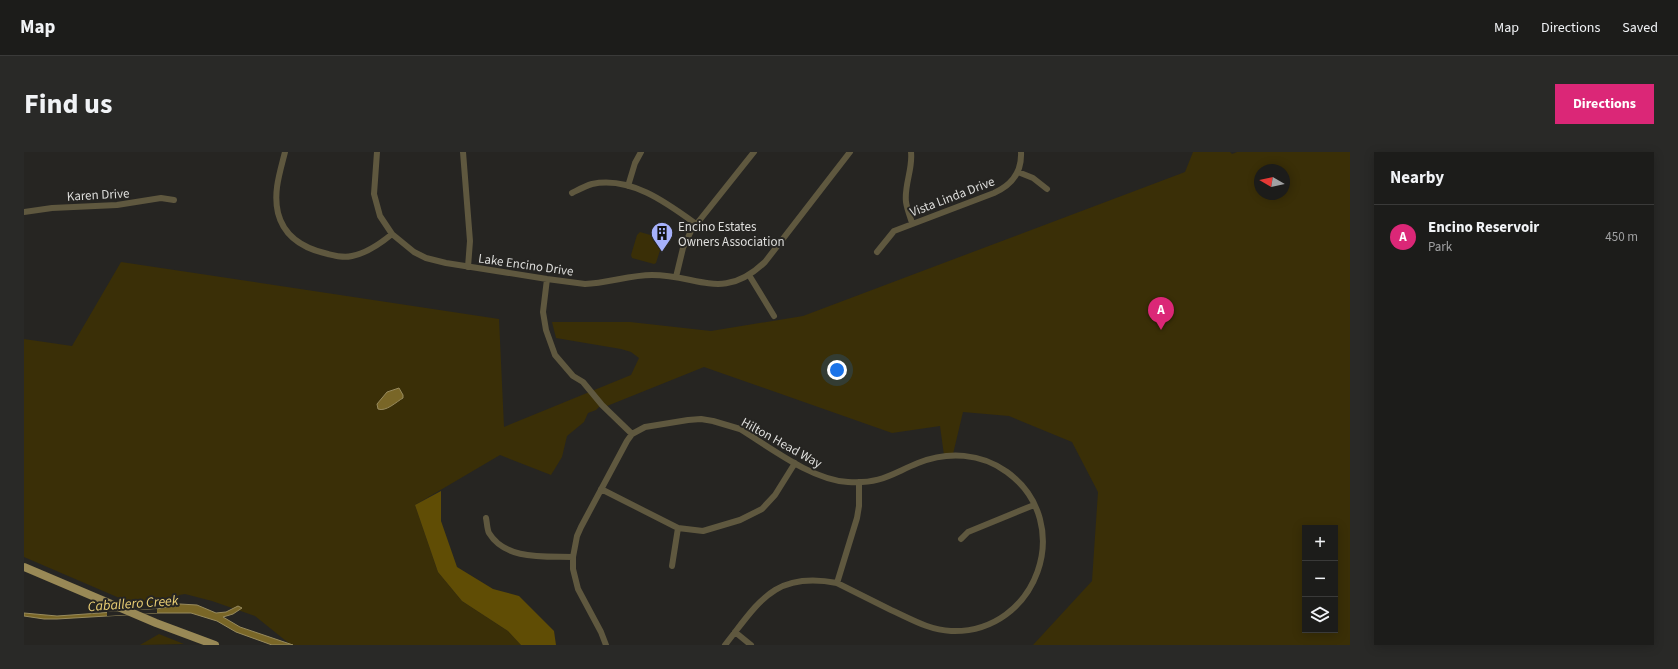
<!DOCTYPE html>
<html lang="en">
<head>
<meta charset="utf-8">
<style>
	body { margin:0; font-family:"Source Sans 3",sans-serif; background:#292927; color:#f1f3f6 }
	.controls { position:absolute; right:12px; bottom:12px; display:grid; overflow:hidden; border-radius:0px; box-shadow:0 2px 10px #0003 }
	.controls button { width:36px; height:36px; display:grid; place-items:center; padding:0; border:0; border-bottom:1px solid #3a3a39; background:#1c1c1a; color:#f1f3f6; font:20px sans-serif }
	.compass { position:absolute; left:1230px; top:12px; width:36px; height:36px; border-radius:50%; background:#1c1c1a; box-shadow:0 2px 10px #0003; rotate:279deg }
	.you { position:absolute; left:813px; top:218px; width:14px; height:14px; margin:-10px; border:3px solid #fff; border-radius:50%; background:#1a73e8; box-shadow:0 0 0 6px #1a73e833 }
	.badge { display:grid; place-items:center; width:26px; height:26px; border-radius:50%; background:#db2777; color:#fff; font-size:13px; font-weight:700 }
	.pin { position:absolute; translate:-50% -33px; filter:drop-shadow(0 1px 2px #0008) }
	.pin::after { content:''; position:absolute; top:21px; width:14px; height:12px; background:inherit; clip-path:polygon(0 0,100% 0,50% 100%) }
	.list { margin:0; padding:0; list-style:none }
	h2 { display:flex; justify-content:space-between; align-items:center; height:52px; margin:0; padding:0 16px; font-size:17px }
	h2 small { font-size:13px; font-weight:400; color:#a0a1a2 }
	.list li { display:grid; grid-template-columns:26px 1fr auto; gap:12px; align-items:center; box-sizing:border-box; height:64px; padding:0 16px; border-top:1px solid #3a3a39 }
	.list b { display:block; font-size:15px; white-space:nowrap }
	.list p { margin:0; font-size:13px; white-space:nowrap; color:#a0a1a2 }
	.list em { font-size:13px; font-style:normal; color:#a0a1a2 }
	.icon { flex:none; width:22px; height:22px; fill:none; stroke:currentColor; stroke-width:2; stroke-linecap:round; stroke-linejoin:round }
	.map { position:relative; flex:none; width:1326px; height:493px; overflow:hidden; border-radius:0px }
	header { display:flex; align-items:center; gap:24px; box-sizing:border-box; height:56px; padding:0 20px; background:#1c1c1a; border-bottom:1px solid #3a3a39 }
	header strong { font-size:19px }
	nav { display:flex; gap:22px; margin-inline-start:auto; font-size:14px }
	.intro { display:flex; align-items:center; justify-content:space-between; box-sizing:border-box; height:96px; padding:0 24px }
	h1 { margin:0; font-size:28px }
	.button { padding:10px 18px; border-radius:0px; background:#db2777; color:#fff; font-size:14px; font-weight:700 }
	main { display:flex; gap:24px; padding:0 24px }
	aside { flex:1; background:#1c1c1a; border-radius:0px; box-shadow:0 2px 10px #0003 }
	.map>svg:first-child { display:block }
	.green { fill:#3a2f07; fill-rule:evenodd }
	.forest { fill:#604d05 }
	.water { fill:#796627; stroke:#978a5d }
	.pier { fill:#262522 }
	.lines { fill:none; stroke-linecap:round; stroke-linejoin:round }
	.minor { stroke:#5f583f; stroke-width:6 }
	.major { stroke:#998956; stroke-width:8 }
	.labels { text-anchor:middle; stroke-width:4; stroke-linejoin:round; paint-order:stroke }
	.street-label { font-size:13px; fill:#dededc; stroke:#262522 }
	.poi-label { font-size:13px; fill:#dededc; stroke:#262522; text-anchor:start }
	.water-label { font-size:14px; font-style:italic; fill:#ecd075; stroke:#262522 }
</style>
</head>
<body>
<header>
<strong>Map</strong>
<nav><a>Map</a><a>Directions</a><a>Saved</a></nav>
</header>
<div class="intro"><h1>Find us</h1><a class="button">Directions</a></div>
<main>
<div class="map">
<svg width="1326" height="493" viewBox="0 0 1326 493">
	<rect width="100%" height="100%" fill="#262522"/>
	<!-- green -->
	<path class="green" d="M1169 0H1206L1208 2 1213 0H1326V493H1009L1068 429 1074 340 1048 290 985 264 939 260 929 302 920 303 916 274 868 281 680 215 583 254 575 255 572 258 564 261 560 270 543 284 538 305 527 323 476 303 391 353 414 420 438 449 484 479 497 493H267L231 464 188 449 161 442 155 443 143 450 133 454 132 451 116 452 107 451 0 405V187L48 194 97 110 475 167 480 275 607 223 615 206 607 200 597 197 532 186 528 170H606L687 179 779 164 1161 20ZM1236 18H1260V42H1236ZM1281 376H1311V478H1281Z
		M616 80 637 86 639 89 632 111 630 112 608 106 607 103 613 83Z
		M135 482 160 492 116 493Z"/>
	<!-- forest -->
	<path class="forest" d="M417 339V369L433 415 469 437 495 444 530 479 532 493H497L484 479 438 449 414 420 391 353Z"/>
	<!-- water -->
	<path class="water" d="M375 236 379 243V246C372 250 362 260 354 257L353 252 363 240Z
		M156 452 173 453 192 461 202 460 214 454 218 456 209 462 199 465 216 475 269 493H248L212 480 193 469 167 461H133L33 467H20L0 464V461L33 464 133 457Z"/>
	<!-- pier -->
	<path class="pier" d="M133 457V461L83 464V460Z"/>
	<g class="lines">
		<!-- minor -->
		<path class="minor" d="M261 0C256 20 249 40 254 61 260 85 281 97 304 102 312 104 319 106 328 104 343 101 356 92 368 82
			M353 0 350 42 356 64 368 82 390 100 402 106 422 111 523 127 561 132C584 131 606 123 628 123 675 123 699 150 741 110L826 0
			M439 0 446 89 444 115
			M887 0C889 17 880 33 882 50 883 57 886 64 888 71
			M994 20 1009 26 1023 37
			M604 34 611 11 617 0
			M548 41C554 38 561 34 568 32 607 24 643 51 672 72
			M0 60 28 56 93 53 137 46 150 48
			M853 100 870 79 970 41C988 33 998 20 997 0
			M725 123 750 164
			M652 125 659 96 667 79 730 0
			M523 127 519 160 522 178 531 203 549 224 559 230 578 253 608 282
			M577 337 654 376 679 379 716 368 738 357 751 343 771 311
			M462 366C463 370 463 377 465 381 482 409 522 404 549 405
			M937 387 944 380 1010 353
			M648 414 654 376
			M813 431 833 366 835 354V330
			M711 480 727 493
			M582 493 577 480 554 437 549 417V405L553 384 557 375 603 289 608 282 621 275 664 268 677 267 689 269 716 277C747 296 788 328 824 330 857 332 867 322 894 311 924 299 957 301 983 320 1053 371 1013 482 927 479 905 478 887 467 867 458 849 449 831 440 813 431 750 419 735 450 701 493"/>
		<!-- major -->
		<path class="major" d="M0 415 132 471 191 493"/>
	</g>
	<!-- icons -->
	<defs>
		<g id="building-pin" transform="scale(1.15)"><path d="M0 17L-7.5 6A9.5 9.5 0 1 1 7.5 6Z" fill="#a6b1fc" stroke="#262522"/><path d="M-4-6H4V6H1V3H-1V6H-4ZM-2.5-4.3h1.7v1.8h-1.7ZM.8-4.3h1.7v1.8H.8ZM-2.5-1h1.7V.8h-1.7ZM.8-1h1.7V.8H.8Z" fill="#111"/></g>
	</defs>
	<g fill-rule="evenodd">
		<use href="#building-pin" x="638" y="81"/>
	</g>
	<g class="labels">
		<!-- street labels -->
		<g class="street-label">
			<text transform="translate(74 42) rotate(-3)" y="5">Karen Drive</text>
			<text transform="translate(928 44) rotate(-21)" y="5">Vista Linda Drive</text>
			<text transform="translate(502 112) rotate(8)" y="5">Lake Encino Drive</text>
			<text transform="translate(758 290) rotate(29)" y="5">Hilton Head Way</text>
		</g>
		<!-- poi labels -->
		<g class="poi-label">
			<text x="654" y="79">Encino Estates<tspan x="654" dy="15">Owners Association</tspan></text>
		</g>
		<!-- water labels -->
		<g class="water-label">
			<text transform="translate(109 451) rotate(-4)" y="5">Caballero Creek</text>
		</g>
	</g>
</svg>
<div class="controls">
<button>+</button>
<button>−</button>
<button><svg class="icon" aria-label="layers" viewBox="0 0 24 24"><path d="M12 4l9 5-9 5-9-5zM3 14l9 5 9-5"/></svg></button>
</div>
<svg class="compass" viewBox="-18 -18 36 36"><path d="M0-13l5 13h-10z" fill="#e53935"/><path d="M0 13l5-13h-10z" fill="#a0a1a2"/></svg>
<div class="you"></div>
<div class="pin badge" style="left:1137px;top:178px">A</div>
</div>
<aside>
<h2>Nearby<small></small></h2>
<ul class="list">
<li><span class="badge">A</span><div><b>Encino Reservoir</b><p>Park</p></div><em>450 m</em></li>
</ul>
</aside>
</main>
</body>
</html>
